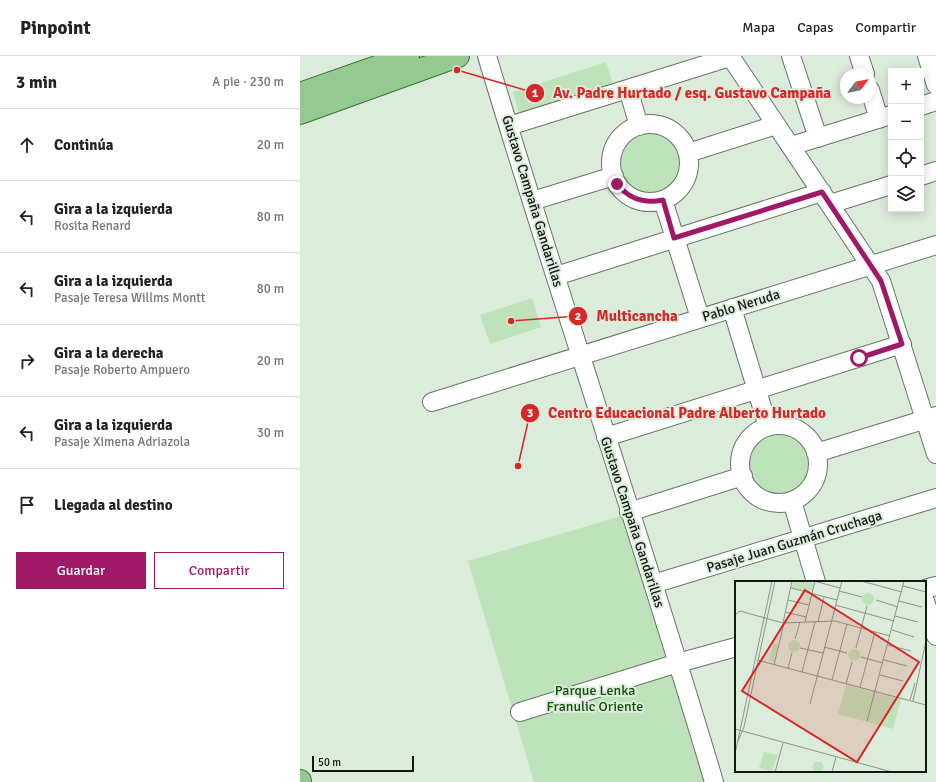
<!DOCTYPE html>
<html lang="es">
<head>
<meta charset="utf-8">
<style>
	body { margin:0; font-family:Signika,sans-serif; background:#f2f2f2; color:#222 }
	.controls { position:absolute; right:12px; top:12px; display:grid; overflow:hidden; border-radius:0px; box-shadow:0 2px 10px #0003 }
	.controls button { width:36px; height:36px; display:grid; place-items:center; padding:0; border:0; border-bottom:1px solid #e0e0e0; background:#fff; color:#222; font:20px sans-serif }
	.compass { position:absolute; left:540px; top:12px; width:36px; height:36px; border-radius:50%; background:#fff; box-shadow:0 2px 10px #0003; rotate:58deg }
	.scale { position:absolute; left:12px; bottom:10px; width:102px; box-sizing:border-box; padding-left:4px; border:2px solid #111711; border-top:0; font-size:11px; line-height:14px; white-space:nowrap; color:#111711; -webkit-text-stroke:3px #dcecda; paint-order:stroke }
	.stop { position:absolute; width:12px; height:12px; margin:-9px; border:3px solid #a01966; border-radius:50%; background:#fff }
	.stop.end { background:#a01966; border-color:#fff; box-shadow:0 1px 4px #0008 }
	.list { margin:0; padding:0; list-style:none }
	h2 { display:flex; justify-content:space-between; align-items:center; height:52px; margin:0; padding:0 16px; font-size:17px }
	h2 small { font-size:13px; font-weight:400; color:#767676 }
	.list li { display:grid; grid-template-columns:26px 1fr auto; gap:12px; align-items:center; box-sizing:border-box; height:72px; padding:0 16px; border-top:1px solid #e0e0e0 }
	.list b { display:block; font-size:15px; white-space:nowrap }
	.list p { margin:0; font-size:13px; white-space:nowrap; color:#767676 }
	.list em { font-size:13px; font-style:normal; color:#767676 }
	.actions { display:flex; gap:8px; padding:12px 16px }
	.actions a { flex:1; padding:9px 0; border:1px solid #a01966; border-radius:0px; text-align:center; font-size:14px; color:#a01966 }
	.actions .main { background:#a01966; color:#fff }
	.icon { flex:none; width:22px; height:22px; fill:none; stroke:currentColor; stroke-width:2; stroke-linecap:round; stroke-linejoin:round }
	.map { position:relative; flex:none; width:636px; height:726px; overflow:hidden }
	header { display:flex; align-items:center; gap:24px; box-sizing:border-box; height:56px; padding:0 20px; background:#fff; border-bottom:1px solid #e0e0e0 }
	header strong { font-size:19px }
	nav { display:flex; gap:22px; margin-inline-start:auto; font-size:14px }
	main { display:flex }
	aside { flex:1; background:#fff }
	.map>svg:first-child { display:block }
	.green { fill:#bee2ba }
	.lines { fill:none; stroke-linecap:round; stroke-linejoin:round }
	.minor-casing { stroke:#687667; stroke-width:20 }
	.major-casing { stroke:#387534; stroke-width:24 }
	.minor { stroke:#fff; stroke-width:18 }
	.major { stroke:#94ca91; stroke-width:22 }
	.route { stroke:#a01966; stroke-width:5 }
	.labels { text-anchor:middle; stroke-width:4; stroke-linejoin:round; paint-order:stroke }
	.street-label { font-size:14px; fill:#111711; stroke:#dcecda }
	.park-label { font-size:14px; fill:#0f500c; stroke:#dcecda }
	.inset-road { fill:none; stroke:#8b978a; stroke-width:1 }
	.view { fill:#d62828; fill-opacity:0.15; stroke:#d62828; stroke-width:2 }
	.inset-edge { fill:none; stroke:#111711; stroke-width:2 }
	.leader { fill:none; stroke:#d62828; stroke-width:1.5 }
	.callout-dot { fill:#d62828; stroke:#dcecda; stroke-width:1.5 }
	.mark-label { font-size:12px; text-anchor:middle; font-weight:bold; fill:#fff }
	.callout-label { font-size:15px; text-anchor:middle; font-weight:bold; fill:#d62828; stroke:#dcecda; stroke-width:4; stroke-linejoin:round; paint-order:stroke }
</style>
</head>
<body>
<header>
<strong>Pinpoint</strong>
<nav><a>Mapa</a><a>Capas</a><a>Compartir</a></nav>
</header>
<main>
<aside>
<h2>3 min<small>A pie · 230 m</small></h2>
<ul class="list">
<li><svg class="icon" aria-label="ahead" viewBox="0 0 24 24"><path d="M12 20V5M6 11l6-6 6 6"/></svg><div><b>Continúa</b></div><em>20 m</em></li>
<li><svg class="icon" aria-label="left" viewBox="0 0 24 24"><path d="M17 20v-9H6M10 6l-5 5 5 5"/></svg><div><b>Gira a la izquierda</b><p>Rosita Renard</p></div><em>80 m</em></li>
<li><svg class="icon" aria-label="left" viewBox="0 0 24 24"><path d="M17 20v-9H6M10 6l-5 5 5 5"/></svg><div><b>Gira a la izquierda</b><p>Pasaje Teresa Willms Montt</p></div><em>80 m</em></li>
<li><svg class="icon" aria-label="right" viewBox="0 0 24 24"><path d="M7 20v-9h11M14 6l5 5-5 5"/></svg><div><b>Gira a la derecha</b><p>Pasaje Roberto Ampuero</p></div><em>20 m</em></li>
<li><svg class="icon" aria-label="left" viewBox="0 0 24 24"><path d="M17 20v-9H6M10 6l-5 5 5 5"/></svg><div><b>Gira a la izquierda</b><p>Pasaje Ximena Adriazola</p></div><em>30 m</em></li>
<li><svg class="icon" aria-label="arrive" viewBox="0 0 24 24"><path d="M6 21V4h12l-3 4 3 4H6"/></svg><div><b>Llegada al destino</b></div></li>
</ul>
<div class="actions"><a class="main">Guardar</a><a>Compartir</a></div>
</aside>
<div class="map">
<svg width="636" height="726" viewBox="0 0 636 726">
	<rect width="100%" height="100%" fill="#dcecda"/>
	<!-- green -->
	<path class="green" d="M306 6 315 34 221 64 213 36Z
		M316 108a35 35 0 1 1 70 0a35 35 0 1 1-70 0Z
		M232 242 241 271 190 288 180 259Z
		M448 408a32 32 0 1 1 64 0a32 32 0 1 1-64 0Z
		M325 459 406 726H234L168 505Z"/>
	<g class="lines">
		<!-- minor casing -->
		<g class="minor-casing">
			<path id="minor" d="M187 0C260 243 342 483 414 726
				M430 0 581 225 636 398
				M491 0 518 82
				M559 0 565 18
				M627 0 636 29
				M328 33 339 70
				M570 34 579 63
				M621 50 636 45
				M311 107a39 39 0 1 1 78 0a39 39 0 1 1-78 0Z
				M209 70 430 1
				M491 90 591 59
				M388 97 476 69
				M621 120 636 115
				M363 144 400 262
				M232 145 314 120
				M530 148 591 129
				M256 220 522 136
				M432 252 468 371
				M132 346 636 189
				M440 408a39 39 0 1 1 78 0a39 39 0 1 1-78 0Z
				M306 381 602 288
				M516 397 636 360
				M492 445 516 526
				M329 456 443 420
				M353 528 636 442
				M625 533 636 530
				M625 545 636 580
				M220 656 378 607 436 591"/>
		</g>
		<!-- major casing -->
		<g class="major-casing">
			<path id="major" d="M0 38 108 0
				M0 57 158 0
				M0 725V726"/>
		</g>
		<!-- minor -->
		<use href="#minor" class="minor"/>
		<!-- major -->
		<use href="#major" class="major"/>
	</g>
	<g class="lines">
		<!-- route -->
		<path class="route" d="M317 128C329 143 344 148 363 144L374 182 522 136 581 225 602 288 559 302"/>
	</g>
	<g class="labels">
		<!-- street labels -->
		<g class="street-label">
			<text transform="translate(233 145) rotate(73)" y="5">Gustavo Campaña Gandarillas</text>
			<text transform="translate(441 249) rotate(-17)" y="5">Pablo Neruda</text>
			<text transform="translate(333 466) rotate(72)" y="5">Gustavo Campaña Gandarillas</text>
			<text transform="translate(494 485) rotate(-17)" y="5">Pasaje Juan Guzmán Cruchaga</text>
		</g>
		<!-- park labels -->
		<g class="park-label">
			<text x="295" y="639">Parque Lenka<tspan x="295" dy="16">Franulic Oriente</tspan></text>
		</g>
	</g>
	<!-- overview -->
	<g transform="translate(435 525)">
		<rect width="191" height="191" fill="#dcecda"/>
		<path d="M58 0 79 2 76 12 57 7ZM127 18a6 6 0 1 1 12 0a6 6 0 1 1-12 0ZM53 65a6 6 0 1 1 12 0a6 6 0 1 1-12 0ZM38 62 43 63 39 81 34 80ZM113 74a6 6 0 1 1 12 0a6 6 0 1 1-12 0ZM111 104 166 118 158 148 103 133ZM29 171 43 174 37 190 24 187ZM77.5 186a5.5 5.5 0 1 1 11 0a5.5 5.5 0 1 1-11 0Z" fill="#bee2ba"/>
		<path class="inset-road" d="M79 0 105 7M126 0 167 11M168 5 191 11M56 7 102 19M104 10 127 16M53 19 74 24M141 19 163 26M164 20 187 26M100 24 159 40M50 31 71 36M0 34 5 30 48 42 100 40 155 55M160 35 183 41M70 41 80 0M83 41 89 16M48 42 57 0M157 49 179 56M60 58 65 41M153 64 176 70M89 66 112 72M65 67 88 72M121 67 132 25M126 76 148 82M22 79 191 124M149 79 172 85M39 84 49 42M53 87 57 72M67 91 80 41M145 94 168 100M97 99 112 43M111 103 117 81M125 106 140 51M175 119 180 102M178 120 191 60M75 123 107 0M132 140 169 0M0 148 157 191M3 160 9 146 40 0M0 173 37 0M40 191 48 162M97 191 101 176"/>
		<path class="view" d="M70 9 184 81 122 181 7 110Z"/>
		<rect width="191" height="191" class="inset-edge"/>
	</g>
	<!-- callouts -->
	<path class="leader" d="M157 14L235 37M211 265L278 260M218 410L230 357"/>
	<g class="callout-dot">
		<circle cx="157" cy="14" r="4"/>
		<circle cx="211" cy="265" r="4"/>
		<circle cx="218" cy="410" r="4"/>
		<circle cx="235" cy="37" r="10"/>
		<circle cx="278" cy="260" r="10"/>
		<circle cx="230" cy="357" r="10"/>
	</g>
	<g class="mark-label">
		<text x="235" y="41">1</text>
		<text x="278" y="264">2</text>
		<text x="230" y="361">3</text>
	</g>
	<g class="callout-label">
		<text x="392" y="42">Av. Padre Hurtado / esq. Gustavo Campaña</text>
		<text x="337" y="265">Multicancha</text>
		<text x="387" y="362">Centro Educacional Padre Alberto Hurtado</text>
	</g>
</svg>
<div class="controls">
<button>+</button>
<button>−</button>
<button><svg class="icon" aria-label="locate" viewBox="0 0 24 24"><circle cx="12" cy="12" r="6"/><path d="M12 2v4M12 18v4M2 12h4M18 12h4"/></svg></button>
<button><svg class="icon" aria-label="layers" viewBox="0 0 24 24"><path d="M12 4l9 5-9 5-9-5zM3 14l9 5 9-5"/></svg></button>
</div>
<svg class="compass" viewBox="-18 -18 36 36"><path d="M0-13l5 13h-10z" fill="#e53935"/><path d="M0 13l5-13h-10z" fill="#767676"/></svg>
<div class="scale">50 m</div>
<div class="stop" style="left:559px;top:302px"></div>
<div class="stop end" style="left:317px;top:128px"></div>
</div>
</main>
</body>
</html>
